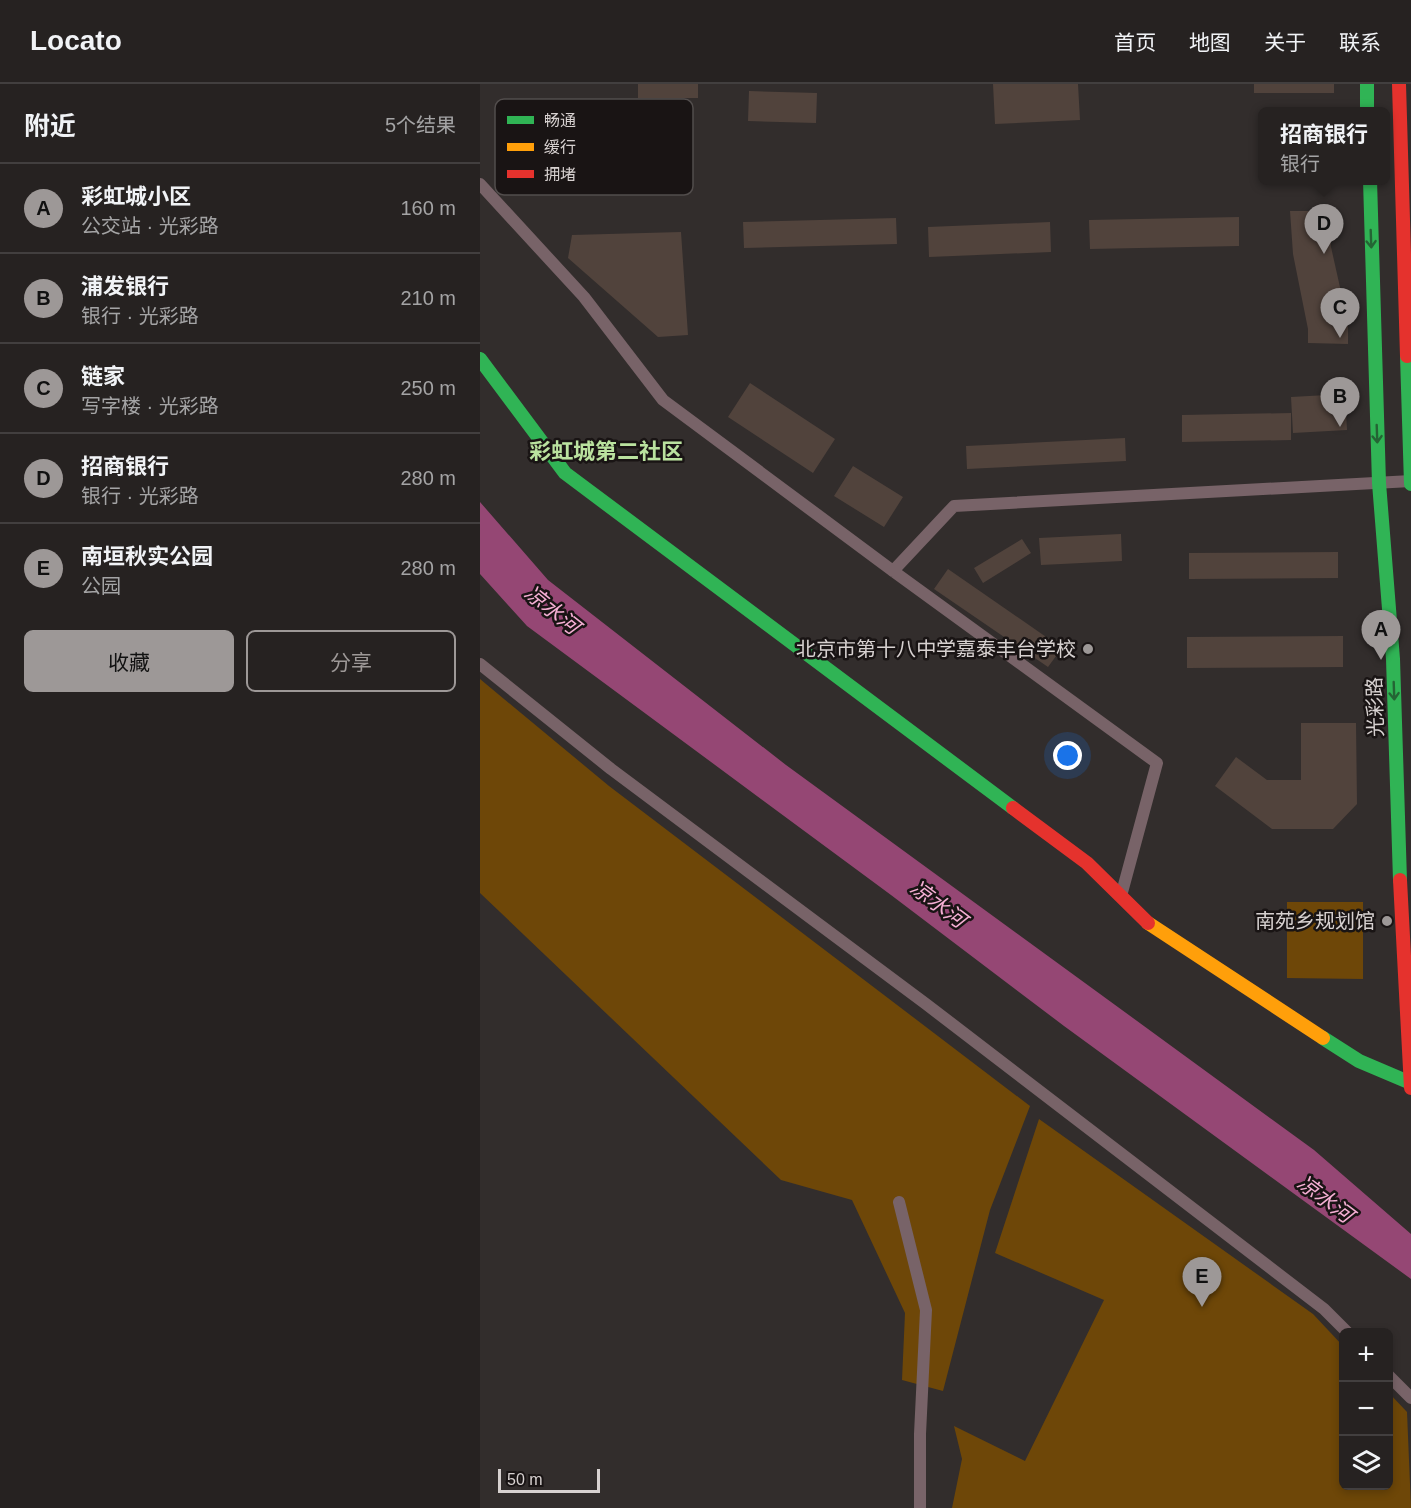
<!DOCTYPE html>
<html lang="zh">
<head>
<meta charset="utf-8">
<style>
	body { margin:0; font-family:Arial,"Noto Sans SC",sans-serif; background:#322f2e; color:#f1f3f6 }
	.controls { position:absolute; right:18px; bottom:18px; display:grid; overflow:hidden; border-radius:9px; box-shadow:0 3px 9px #0003 }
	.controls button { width:54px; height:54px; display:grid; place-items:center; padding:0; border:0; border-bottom:2px solid #423f3f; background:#262221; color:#f1f3f6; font:30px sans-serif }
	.scale { position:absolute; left:18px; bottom:15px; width:102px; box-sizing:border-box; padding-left:6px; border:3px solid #d7d1d0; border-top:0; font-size:16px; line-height:21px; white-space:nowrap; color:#d7d1d0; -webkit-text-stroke:4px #191414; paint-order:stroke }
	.you { position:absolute; left:588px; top:672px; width:21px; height:21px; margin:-15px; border:4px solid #fff; border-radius:50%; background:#1a73e8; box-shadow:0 0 0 9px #1a73e833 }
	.badge { display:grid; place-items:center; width:39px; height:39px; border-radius:50%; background:#9d9897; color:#111; font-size:20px; font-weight:700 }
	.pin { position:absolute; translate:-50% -50px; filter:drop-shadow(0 2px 3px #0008) }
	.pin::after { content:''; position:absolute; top:32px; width:21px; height:18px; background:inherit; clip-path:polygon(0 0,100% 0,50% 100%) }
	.popup { position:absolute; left:778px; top:23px; width:132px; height:78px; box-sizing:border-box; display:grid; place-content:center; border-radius:9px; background:#262221; filter:drop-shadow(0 2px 4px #0005); font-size:20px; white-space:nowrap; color:#a4a4a5 }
	.popup b { font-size:22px; color:#f1f3f6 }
	.popup::after { content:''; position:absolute; left:50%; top:100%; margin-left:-12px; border:12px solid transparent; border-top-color:#262221 }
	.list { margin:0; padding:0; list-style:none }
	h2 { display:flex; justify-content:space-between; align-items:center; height:78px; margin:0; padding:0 24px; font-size:26px }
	h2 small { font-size:20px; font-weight:400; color:#a4a4a5 }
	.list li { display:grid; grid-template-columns:39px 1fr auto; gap:18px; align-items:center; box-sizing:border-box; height:90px; padding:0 24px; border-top:2px solid #423f3f }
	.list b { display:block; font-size:22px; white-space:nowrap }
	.list p { margin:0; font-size:20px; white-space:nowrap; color:#a4a4a5 }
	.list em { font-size:20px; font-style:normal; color:#a4a4a5 }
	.actions { display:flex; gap:12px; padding:18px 24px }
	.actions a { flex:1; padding:14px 0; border:2px solid #9d9897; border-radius:9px; text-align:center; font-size:21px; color:#9d9897 }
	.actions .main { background:#9d9897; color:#111 }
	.icon { flex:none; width:33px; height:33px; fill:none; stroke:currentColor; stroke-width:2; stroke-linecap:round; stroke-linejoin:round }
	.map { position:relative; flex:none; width:931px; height:1424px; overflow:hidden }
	header { display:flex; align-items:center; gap:36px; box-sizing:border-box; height:84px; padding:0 30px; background:#262221; border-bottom:2px solid #423f3f }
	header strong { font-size:28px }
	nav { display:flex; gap:33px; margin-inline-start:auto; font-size:21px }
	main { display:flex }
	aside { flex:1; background:#262221 }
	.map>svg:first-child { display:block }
	.green { fill:#6e4708 }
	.water { fill:#954774 }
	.building { fill:#51433c }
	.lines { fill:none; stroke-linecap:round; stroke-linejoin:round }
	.street { stroke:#786368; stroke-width:12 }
	.fast { stroke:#30b455; stroke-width:14 }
	.slow { stroke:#ff9f0a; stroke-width:14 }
	.jam { stroke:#e5322d; stroke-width:14 }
	.oneway { stroke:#246434 }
	.poi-dot { fill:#9d9897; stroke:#191414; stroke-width:2 }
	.labels { text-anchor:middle; stroke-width:5; stroke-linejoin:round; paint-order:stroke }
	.poi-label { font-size:20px; fill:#d7d1d0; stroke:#191414; text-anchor:end }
	.street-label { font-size:20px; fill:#d7d1d0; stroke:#191414 }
	.water-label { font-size:21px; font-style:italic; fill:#f5afd4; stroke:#191414 }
	.quarter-label { font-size:22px; font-weight:bold; fill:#bae29f; stroke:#191414 }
	.key { fill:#191414; stroke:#524d4c; stroke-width:1.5 }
	.key-label { font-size:16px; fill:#d7d1d0 }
</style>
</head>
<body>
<header>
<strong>Locato</strong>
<nav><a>首页</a><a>地图</a><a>关于</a><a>联系</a></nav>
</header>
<main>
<aside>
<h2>附近<small>5个结果</small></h2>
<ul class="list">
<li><span class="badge">A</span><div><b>彩虹城小区</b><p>公交站 · 光彩路</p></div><em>160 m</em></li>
<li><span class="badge">B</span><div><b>浦发银行</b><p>银行 · 光彩路</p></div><em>210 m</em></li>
<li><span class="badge">C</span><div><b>链家</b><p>写字楼 · 光彩路</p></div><em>250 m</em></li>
<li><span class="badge">D</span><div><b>招商银行</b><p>银行 · 光彩路</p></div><em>280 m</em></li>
<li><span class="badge">E</span><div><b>南垣秋实公园</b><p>公园</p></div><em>280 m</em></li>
</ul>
<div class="actions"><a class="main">收藏</a><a>分享</a></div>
</aside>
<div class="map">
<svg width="931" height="1424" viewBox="0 0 931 1424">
	<rect width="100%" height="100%" fill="#322d2c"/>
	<!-- green -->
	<path class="green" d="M0 595 129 702 550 1022 510 1126 463 1307 422 1296 425 1229 372 1116 301 1096 0 809Z
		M807 818H883V895L807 894Z
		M559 1035 833 1230 863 1262 864 1402H908L909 1309 927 1328 931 1424H472L482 1375 474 1342 545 1377 624 1216 515 1169Z"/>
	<!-- water -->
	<path class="water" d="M0 418 68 496 306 681 834 1066 931 1150V1195L584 942 411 811 47 542 0 490Z"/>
	<!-- building -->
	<path class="building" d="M158 0H218V14H158Z
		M513 0H598L600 36 515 40Z
		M774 0H854V9H774Z
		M269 7 337 9 336 39 268 37Z
		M810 127H850L851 163 868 239V260L828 259V245L813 170Z
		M759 133V162L610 165 609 136Z
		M416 134 417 160 264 164 263 138Z
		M570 138 571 168 449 173 448 143Z
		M201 148 208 251 178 253 88 174 92 151Z
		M270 299 355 355 333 389 248 333Z
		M865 310 867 346 813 349 811 313Z
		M811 329V356L702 358V331Z
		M645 354 646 377 487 385 486 362Z
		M373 382 423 413 404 443 354 412Z
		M641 450 642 477 561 481 559 454Z
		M542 455 551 469 503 499 494 484Z
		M858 468V494L709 495V469Z
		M468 485 582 564 568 583 454 505Z
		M863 552V583L707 584V553Z
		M821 639H876L877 720 853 745H792L735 702 756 673 787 696H821Z"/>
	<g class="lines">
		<!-- street -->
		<path class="street" d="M0 100 104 213 183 316 413 487 677 679 641 812
			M413 487 474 422 931 397
			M0 580 131 685 446 920 844 1225 867 1248
			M419 1118 446 1226 440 1350V1424
			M908 1291 931 1314"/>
		<!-- fast -->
		<path class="fast" d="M887 0V27
			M890 96 899 399 913 575 920 796
			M927 272 931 400
			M0 275 85 389 533 724
			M843 954 879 977 931 999"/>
		<!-- slow -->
		<path class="slow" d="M668 839 843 954"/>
		<!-- jam -->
		<path class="jam" d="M919 0 927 272
			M533 724 607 779 668 839
			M920 796 931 1004"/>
	</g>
	<!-- one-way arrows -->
	<defs><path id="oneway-shaft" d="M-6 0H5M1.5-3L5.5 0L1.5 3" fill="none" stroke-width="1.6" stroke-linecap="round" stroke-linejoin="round" transform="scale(1.5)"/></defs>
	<g class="oneway">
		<use href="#oneway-shaft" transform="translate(891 155) rotate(88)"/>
		<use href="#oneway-shaft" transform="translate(897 350) rotate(88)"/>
		<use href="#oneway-shaft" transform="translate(914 607) rotate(88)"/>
	</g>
	<!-- markers -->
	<g class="poi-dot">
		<circle cx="608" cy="565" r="6"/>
		<circle cx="907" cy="837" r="6"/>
	</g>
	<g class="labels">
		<!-- poi labels -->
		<g class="poi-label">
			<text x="596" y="572">北京市第十八中学嘉泰丰台学校</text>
			<text x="895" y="844">南苑乡规划馆</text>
		</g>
		<!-- street labels -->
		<g class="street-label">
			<text transform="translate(895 623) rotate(-92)" y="7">光彩路</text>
		</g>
		<!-- water labels -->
		<g class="water-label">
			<text transform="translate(72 526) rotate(39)" y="7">凉水河</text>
			<text transform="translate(458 820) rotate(37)" y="7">凉水河</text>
			<text transform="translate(845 1115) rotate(37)" y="7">凉水河</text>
		</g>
		<!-- quarter labels -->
		<g class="quarter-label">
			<text x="126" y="375">彩虹城第二社区</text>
		</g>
	</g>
	<!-- legend -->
	<rect x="15" y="15" width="198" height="96" rx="9" class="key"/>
	<rect x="27" y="32" width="27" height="8" fill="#30b455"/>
	<rect x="27" y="59" width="27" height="8" fill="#ff9f0a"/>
	<rect x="27" y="86" width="27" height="8" fill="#e5322d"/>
	<g class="key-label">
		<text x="64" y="42">畅通</text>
		<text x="64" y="69">缓行</text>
		<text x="64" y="96">拥堵</text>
	</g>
</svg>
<div class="controls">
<button>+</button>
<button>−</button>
<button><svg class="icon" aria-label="layers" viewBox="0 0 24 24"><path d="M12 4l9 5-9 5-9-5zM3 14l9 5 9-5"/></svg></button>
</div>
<div class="scale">50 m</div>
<div class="you"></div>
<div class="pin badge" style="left:901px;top:576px">A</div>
<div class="pin badge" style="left:860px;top:343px">B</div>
<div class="pin badge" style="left:860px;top:254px">C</div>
<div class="pin badge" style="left:844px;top:170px">D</div>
<div class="popup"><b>招商银行</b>银行</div>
<div class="pin badge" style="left:722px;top:1223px">E</div>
</div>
</main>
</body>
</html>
